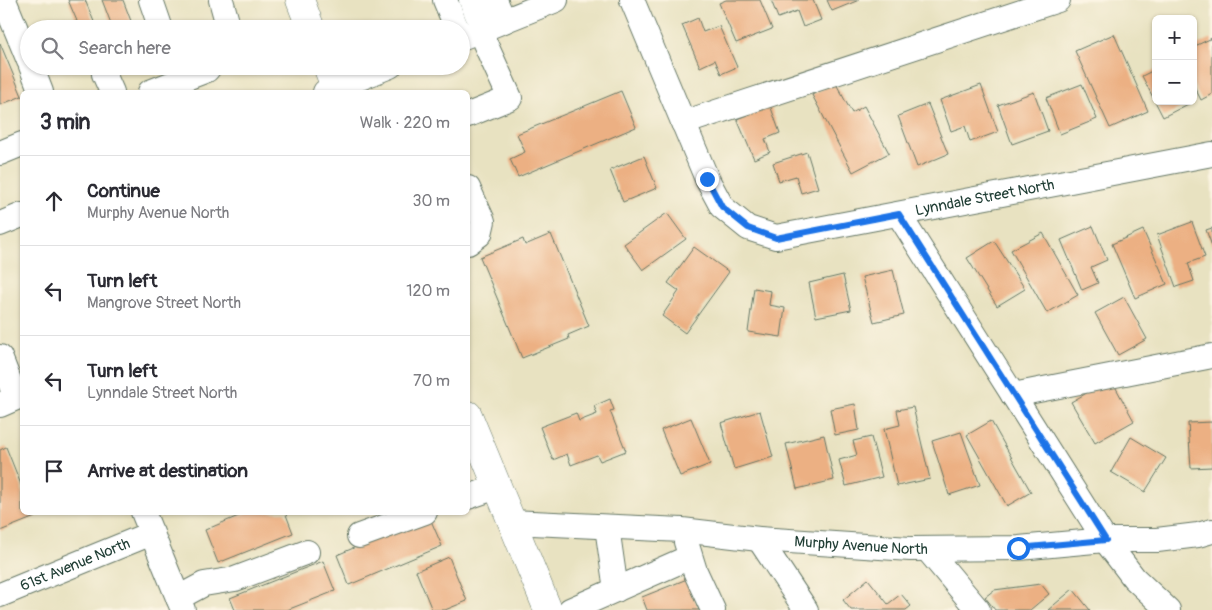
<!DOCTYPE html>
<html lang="en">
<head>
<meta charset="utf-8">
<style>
	body { margin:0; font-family:Pangolin,sans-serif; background:#f2f2f3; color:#2b2b33 }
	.controls { position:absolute; right:15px; top:15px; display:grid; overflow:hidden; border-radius:8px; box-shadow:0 1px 4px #0004 }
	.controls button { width:45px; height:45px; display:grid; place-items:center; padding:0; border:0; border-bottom:1px solid #e1e1e2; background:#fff; color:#2b2b33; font:25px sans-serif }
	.stop { position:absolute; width:15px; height:15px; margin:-11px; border:4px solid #1a73e8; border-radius:50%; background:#fff }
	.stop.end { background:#1a73e8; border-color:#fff; box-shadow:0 1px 5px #0008 }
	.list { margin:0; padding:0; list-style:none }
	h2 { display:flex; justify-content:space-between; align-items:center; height:65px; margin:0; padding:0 20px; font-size:21px }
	h2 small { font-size:16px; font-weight:400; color:#7c7c81 }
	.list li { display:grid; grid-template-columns:32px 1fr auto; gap:15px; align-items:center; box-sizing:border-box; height:90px; padding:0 20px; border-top:1px solid #e1e1e2 }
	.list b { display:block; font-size:19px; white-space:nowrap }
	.list p { margin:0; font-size:16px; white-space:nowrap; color:#7c7c81 }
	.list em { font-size:16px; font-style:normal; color:#7c7c81 }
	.icon { flex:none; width:28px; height:28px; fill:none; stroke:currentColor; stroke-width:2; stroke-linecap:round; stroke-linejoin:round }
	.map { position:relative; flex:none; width:1212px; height:610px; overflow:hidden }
	.search { position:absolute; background:#fff; box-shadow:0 1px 4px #0004; left:20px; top:20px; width:450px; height:55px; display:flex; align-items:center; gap:12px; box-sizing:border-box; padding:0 18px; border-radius:28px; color:#7c7c81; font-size:19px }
	.panel { position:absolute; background:#fff; box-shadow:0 1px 4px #0004; left:20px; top:90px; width:450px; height:425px; border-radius:8px }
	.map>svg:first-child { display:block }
	.building { fill:#ecb083 }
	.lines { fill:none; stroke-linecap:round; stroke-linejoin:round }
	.minor-casing { stroke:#657765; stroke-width:26 }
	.major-casing { stroke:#657765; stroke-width:29 }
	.minor { stroke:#fff; stroke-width:24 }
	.major { stroke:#fff; stroke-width:28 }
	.route { stroke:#1a73e8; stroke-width:6 }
	.labels { text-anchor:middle; stroke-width:5; stroke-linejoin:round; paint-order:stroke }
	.street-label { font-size:15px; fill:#1f3d34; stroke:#fcf5e5 }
</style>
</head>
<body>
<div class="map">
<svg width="1212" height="610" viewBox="0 0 1212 610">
	<rect width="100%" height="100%" fill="#fcf5e5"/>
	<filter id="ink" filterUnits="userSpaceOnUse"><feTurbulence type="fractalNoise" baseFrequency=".02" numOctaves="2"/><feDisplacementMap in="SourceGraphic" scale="10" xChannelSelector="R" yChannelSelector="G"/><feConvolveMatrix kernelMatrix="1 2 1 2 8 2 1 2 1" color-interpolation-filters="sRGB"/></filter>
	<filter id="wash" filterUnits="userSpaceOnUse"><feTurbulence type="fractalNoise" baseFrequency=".0096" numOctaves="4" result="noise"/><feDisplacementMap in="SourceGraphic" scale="20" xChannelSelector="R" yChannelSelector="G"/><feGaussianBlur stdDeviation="1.12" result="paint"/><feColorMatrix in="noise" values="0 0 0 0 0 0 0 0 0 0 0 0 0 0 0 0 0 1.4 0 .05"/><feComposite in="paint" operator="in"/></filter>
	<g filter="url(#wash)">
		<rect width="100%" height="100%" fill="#e8e2c1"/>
		<g id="blocks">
			<!-- building -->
			<path class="building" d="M68 0H85L97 29H73L71 24 77 21Z
				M102 0H123L134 29H105L112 26Z
				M726 0H760L772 29 736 43 719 3Z
				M771 0H813L821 20 803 27 797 11 778 18Z
				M827 0H859L832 11Z
				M698 18 703 32 719 26 737 67 721 74 715 60 700 67 682 25Z
				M1114 34 1148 111 1110 128 1075 51Z
				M1212 38V94L1201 100 1193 84V47Z
				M0 43 22 96 0 105Z
				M1156 69V101H1194L1163 117 1142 76Z
				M835 82 852 113 864 106 889 153 853 172 812 95Z
				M1082 84 1097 119 1060 134 1046 98Z
				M981 85 998 132 970 142 965 126 951 131 940 100Z
				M621 91 636 127 518 177 510 159 525 152 517 134Z
				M1034 92 1048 131 1012 144 998 105Z
				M928 104 948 154 917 167 898 116Z
				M770 105 780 133 765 139 770 152 754 159 737 119Z
				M807 152 818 188 801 193 796 176 779 181 773 163Z
				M644 156 657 188 623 202 610 170Z
				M667 213 686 239 643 270 624 244Z
				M1192 222 1205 257 1188 263 1194 281 1176 287 1157 235Z
				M1093 226 1107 260 1091 267 1098 283 1082 290 1061 240Z
				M1212 228V246L1206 230Z
				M1143 230 1167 284 1135 298 1112 244Z
				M1043 233 1078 295 1047 313 1011 250Z
				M551 234 589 326 568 335 569 339 522 358 480 257 523 239 525 245Z
				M994 241 1025 289 997 306 967 258Z
				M694 247 729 272 685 333 662 316 679 291 668 283Z
				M893 270 904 315 874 322 862 277Z
				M843 275 851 310 816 317 809 283Z
				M754 288 771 291 769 305 785 308 781 337 748 332Z
				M1124 297 1147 339 1118 355 1095 313Z
				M1111 379 1134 421 1095 443 1071 402Z
				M610 399 614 410 610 411 626 451 600 461 597 455 571 465 567 454 553 460 540 427 576 413 579 421 597 414 594 406Z
				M855 404 859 430 835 435 830 409Z
				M913 407 930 479 897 486 884 429 900 425 897 410Z
				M760 411 773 457 734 469 721 423Z
				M691 418 710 464 680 476 661 430Z
				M991 421 1031 492 1007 506 967 435Z
				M1212 422V467L1191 468 1188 423Z
				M961 432 980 485 949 495 932 441Z
				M824 435 834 480 797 489 786 444Z
				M871 437 882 477 846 486 839 460 857 455 853 441Z
				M1131 437 1166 458 1145 492 1111 472Z
				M6 447 22 487V512H33L35 517 0 531V450Z
				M248 512H285L293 533 218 563 205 530Z
				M429 516 442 546 349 585 337 555Z
				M449 557 467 601 445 610H432L416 571Z
				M323 561 335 591 287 610H235L230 598Z
				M687 579 699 610H647L642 597Z
				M868 579 888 604 901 594 911 606 906 610H851L843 600Z
				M1041 584 1049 594 1030 610H995L985 597 994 590Z
				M1073 589 1090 610H1048Z"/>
		</g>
	</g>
	<g filter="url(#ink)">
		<use href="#blocks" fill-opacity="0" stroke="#657765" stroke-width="1"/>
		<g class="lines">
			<!-- minor casing -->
			<g class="minor-casing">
				<g id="minor">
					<path d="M4 0 29 61"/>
					<path d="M151 0 161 29"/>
					<path d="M221 0 229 29"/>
					<path d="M445 0 457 29"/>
					<path d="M471 0 483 29"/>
					<path d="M495 0 504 21"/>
					<path id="s1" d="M632 0 707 179 722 207 748 228 776 237 1212 154"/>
					<path d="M461 38 556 0"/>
					<path d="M31 66 41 92"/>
					<path d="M108 66 104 74 112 92"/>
					<path d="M150 92 207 70 210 66"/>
					<path d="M325 92 390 66"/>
					<path d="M468 115 510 98 479 30"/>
					<path d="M683 123 1058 0"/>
					<path d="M0 153 22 144"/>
					<path d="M468 188 483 221 480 234 468 243"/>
					<path d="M899 215 1105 540 1134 578 1168 610"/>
					<path d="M0 224 22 215"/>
					<path d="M0 357 16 398 0 405"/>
					<path d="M1013 395 1212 356"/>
					<path d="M468 497 497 487"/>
					<path d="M143 512 183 610"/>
					<path id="s2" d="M511 522 682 530 759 539 910 549 1019 548 1105 540H1157L1198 535 1212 531"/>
					<path d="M607 527 616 590"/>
					<path d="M359 536 425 512"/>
					<path d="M759 539 806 610"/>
					<path d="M686 542 695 571 713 610"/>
					<path d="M927 549 978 610"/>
					<path id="s3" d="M0 595 152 533"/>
					<path d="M178 598 204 584 235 579 307 552"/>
					<path d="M570 610 690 557"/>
				</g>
			</g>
			<!-- major casing -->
			<g class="major-casing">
				<path id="major" d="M300 0 311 29
					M327 66 337 92
					M468 415 548 610"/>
			</g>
			<!-- minor -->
			<use href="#minor" class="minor"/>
			<!-- major -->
			<use href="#major" class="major"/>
		</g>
	</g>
	<g class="lines" filter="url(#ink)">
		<!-- route -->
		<path class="route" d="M707 179 722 207 748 228 776 238 899 214 1106 540 1018 548"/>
	</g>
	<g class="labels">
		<!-- street labels -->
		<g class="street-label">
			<text dy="5" stroke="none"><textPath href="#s1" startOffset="501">Lynndale Street North</textPath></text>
			<text dy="5" stroke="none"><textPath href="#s2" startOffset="351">Murphy Avenue North</textPath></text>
			<text dy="5" stroke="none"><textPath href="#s3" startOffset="81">61st Avenue North</textPath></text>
		</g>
	</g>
</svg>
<div class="controls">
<button>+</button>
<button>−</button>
</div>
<div class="stop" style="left:1018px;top:548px"></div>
<div class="stop end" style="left:707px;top:179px"></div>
<div class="search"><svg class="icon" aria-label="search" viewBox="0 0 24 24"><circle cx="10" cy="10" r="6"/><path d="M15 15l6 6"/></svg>Search here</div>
<section class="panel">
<h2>3 min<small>Walk · 220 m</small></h2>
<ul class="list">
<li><svg class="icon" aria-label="ahead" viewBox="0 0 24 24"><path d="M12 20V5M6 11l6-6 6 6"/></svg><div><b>Continue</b><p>Murphy Avenue North</p></div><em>30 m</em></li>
<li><svg class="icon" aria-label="left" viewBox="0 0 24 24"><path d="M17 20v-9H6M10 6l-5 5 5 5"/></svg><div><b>Turn left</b><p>Mangrove Street North</p></div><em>120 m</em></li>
<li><svg class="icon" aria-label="left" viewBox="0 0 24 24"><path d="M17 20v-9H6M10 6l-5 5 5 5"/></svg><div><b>Turn left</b><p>Lynndale Street North</p></div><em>70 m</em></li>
<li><svg class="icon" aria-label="arrive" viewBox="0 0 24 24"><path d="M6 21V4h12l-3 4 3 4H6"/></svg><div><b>Arrive at destination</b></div></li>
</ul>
</section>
</div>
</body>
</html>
